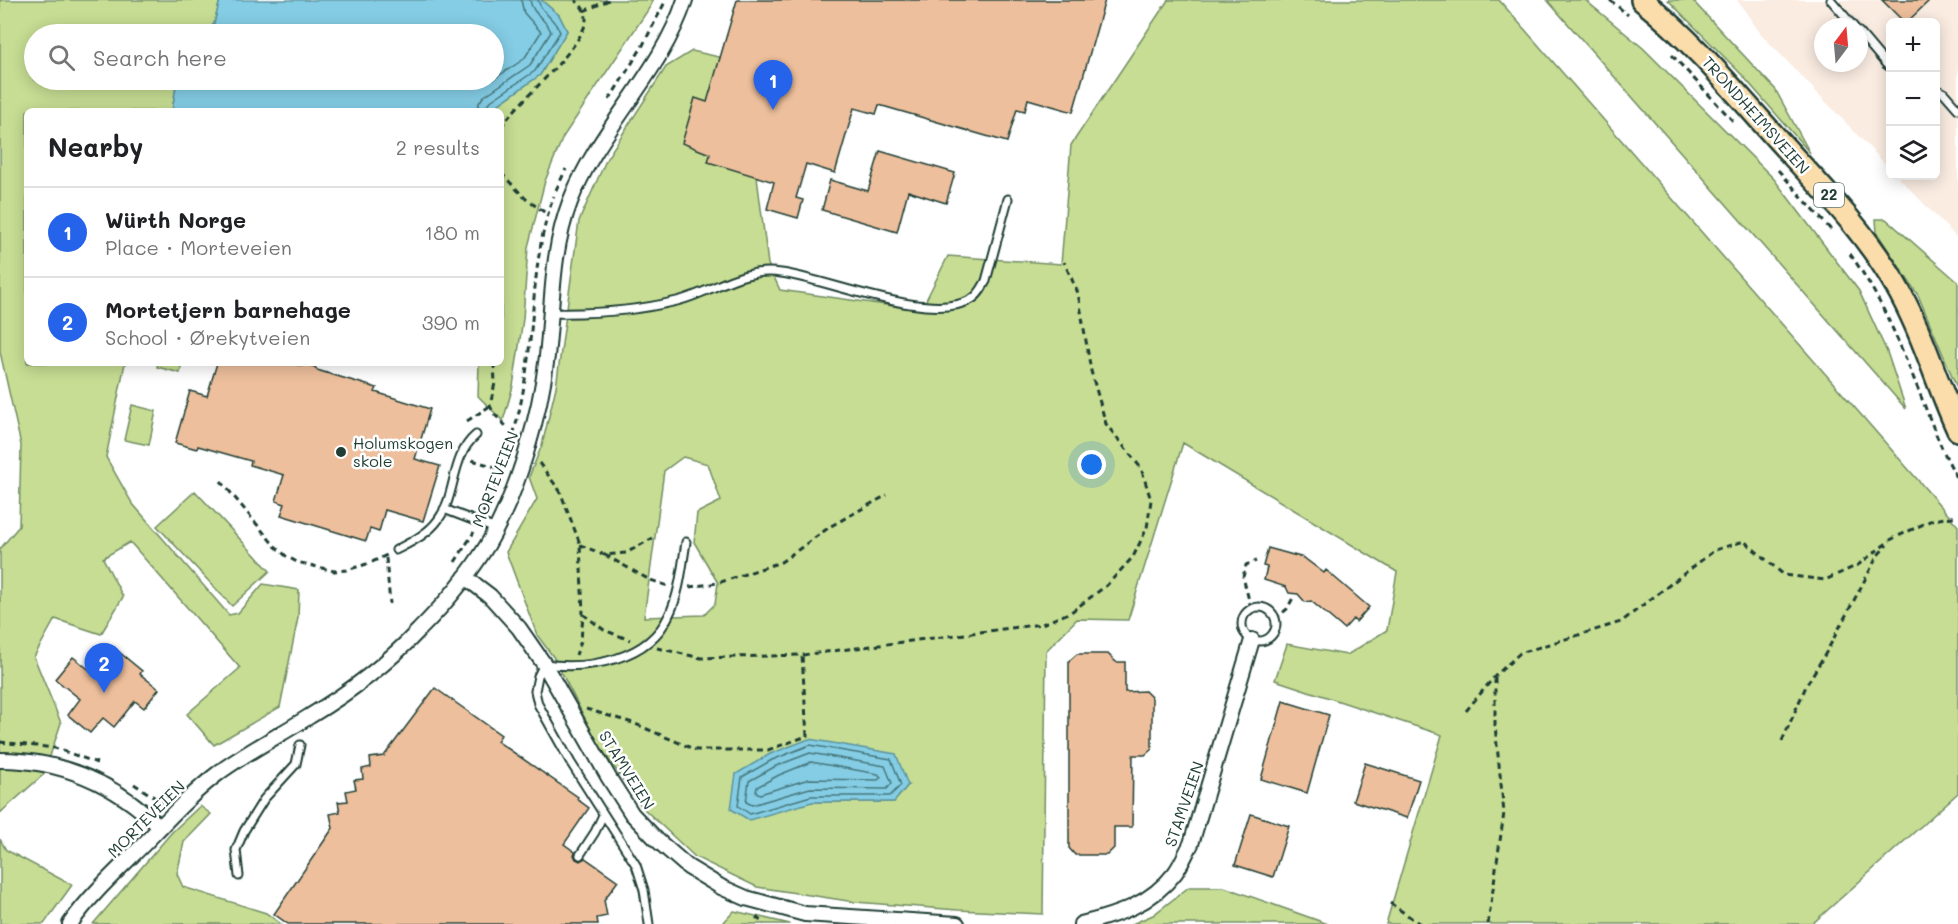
<!DOCTYPE html>
<html lang="en">
<head>
<meta charset="utf-8">
<style>
	body { margin:0; font-family:Mali,sans-serif; background:#f2f2f2; color:#202124 }
	.controls { position:absolute; right:18px; top:18px; display:grid; overflow:hidden; border-radius:9px; box-shadow:0 3px 15px #0003 }
	.controls button { width:54px; height:54px; display:grid; place-items:center; padding:0; border:0; border-bottom:2px solid #e0e0e0; background:#fff; color:#202124; font:30px sans-serif }
	.compass { position:absolute; left:1814px; top:18px; width:54px; height:54px; border-radius:50%; background:#fff; box-shadow:0 3px 15px #0003; rotate:16deg }
	.you { position:absolute; left:1092px; top:465px; width:21px; height:21px; margin:-15px; border:4px solid #fff; border-radius:50%; background:#1a73e8; box-shadow:0 0 0 9px #1a73e833 }
	.badge { display:grid; place-items:center; width:39px; height:39px; border-radius:50%; background:#2563eb; color:#fff; font-size:20px; font-weight:700 }
	.pin { position:absolute; translate:-50% -50px; filter:drop-shadow(0 2px 3px #0008) }
	.pin::after { content:''; position:absolute; top:32px; width:21px; height:18px; background:inherit; clip-path:polygon(0 0,100% 0,50% 100%) }
	.list { margin:0; padding:0; list-style:none }
	h2 { display:flex; justify-content:space-between; align-items:center; height:78px; margin:0; padding:0 24px; font-size:26px }
	h2 small { font-size:20px; font-weight:400; color:#757577 }
	.list li { display:grid; grid-template-columns:39px 1fr auto; gap:18px; align-items:center; box-sizing:border-box; height:90px; padding:0 24px; border-top:2px solid #e0e0e0 }
	.list b { display:block; font-size:22px; white-space:nowrap }
	.list p { margin:0; font-size:20px; white-space:nowrap; color:#757577 }
	.list em { font-size:20px; font-style:normal; color:#757577 }
	.icon { flex:none; width:33px; height:33px; fill:none; stroke:currentColor; stroke-width:2; stroke-linecap:round; stroke-linejoin:round }
	.map { position:relative; flex:none; width:1958px; height:924px; overflow:hidden }
	.search { position:absolute; background:#fff; box-shadow:0 3px 15px #0003; left:24px; top:24px; width:480px; height:66px; display:flex; align-items:center; gap:15px; box-sizing:border-box; padding:0 21px; border-radius:33px; color:#757577; font-size:22px }
	.panel { position:absolute; background:#fff; box-shadow:0 3px 15px #0003; left:24px; top:108px; width:480px; height:258px; border-radius:9px }
	.map>svg:first-child { display:block }
	.built { fill:#faece1; fill-rule:evenodd }
	.green { fill:#c6dd93; stroke:#728d64; stroke-width:1.5; fill-rule:evenodd }
	.water { fill:#84cde5; stroke:#5c939e; stroke-width:1.5 }
	.lines { fill:none; stroke-linecap:round; stroke-linejoin:round }
	.shore { stroke:#47777b; stroke-width:1.5 }
	.building { fill:#edbf9c; stroke:#1f3d34; stroke-width:1.5 }
	.service-casing { stroke:#1f3d34; stroke-width:11 }
	.minor-casing { stroke:#1f3d34; stroke-width:18 }
	.primary-casing { stroke:#1f3d34; stroke-width:26 }
	.path { stroke:#1f3d34; stroke-width:3; stroke-dasharray:6 4.5; stroke-linecap:butt }
	.service { stroke:#fff; stroke-width:7 }
	.minor { stroke:#fff; stroke-width:14 }
	.primary { stroke:#fbddab; stroke-width:21 }
	.poi-dot { fill:#1f3d34; stroke:#fff; stroke-width:2 }
	.labels { text-anchor:middle; stroke-width:5; stroke-linejoin:round; paint-order:stroke }
	.shield { fill:#fff; stroke:#627771; stroke-width:1.5 }
	.shield-label { font-size:15px; font-weight:bold; fill:#1f3d34 }
	.street-label { font-size:16px; fill:#1f3d34; stroke:#fff }
	.poi-label { font-size:16px; fill:#1f3d34; stroke:#fff; text-anchor:start }
</style>
</head>
<body>
<div class="map">
<svg width="1958" height="924" viewBox="0 0 1958 924">
	<rect width="100%" height="100%" fill="#fff"/>
	<filter id="ink" filterUnits="userSpaceOnUse"><feTurbulence type="fractalNoise" baseFrequency=".0167" numOctaves="2"/><feDisplacementMap in="SourceGraphic" scale="12" xChannelSelector="R" yChannelSelector="G"/><feConvolveMatrix kernelMatrix="1 2 1 2 8 2 1 2 1" color-interpolation-filters="sRGB"/></filter>
	<g filter="url(#ink)">
		<!-- built -->
		<path class="built" d="M1737 0H1958V239L1897 176H1936V22H1890V169L1761 34ZM1823 27H1859V63H1823Z"/>
		<!-- green -->
		<path class="green" d="M0 0H220L214 24 202 34H34V80H177L172 111H27V363H125L106 457 132 503 229 615 238 613 263 584 299 590 298 618 280 707 214 745 187 714 240 668 130 542 103 558 123 597 101 634 55 619 34 657 61 723 44 774 0 813V549L19 526 21 445 0 352Z
			M541 0H653L650 7 563 137 545 181 528 247 523 319 513 386 503 421 478 396 479 363H501V111H489L540 75 567 31 559 15Z
			M1168 0H1499L1958 526V793L1812 924H1386L1442 735 1275 680 1287 644 1347 655 1387 630 1397 572 1183 443 1128 620 1077 619 1046 651 1043 914 958 910 855 902 757 887 695 857 642 807 598 744 554 658 537 635 506 552 537 499 529 477 542 445 556 387 579 221 607 158 666 67 692 51 737 61 744 75 768 264 780 290 921 310 948 256 1061 264 1071 145ZM683 457 708 464 721 501 697 513 694 542 718 583 715 604 704 615 644 617 664 471ZM908 785 894 802H812Z
			M1547 0H1585L1643 48 1774 179 1859 291 1887 352 1906 409Z
			M1668 0H1692L1775 89 1810 153 1742 75Z
			M1876 219H1886L1958 282V390L1918 295 1877 233Z
			M158 363H182L180 373 157 367Z
			M132 405 156 411 149 445 124 440Z
			M195 491 270 571 232 606 157 526Z
			M200 806 211 814 184 842 177 874 183 887 266 913 281 924H93L172 832Z
			M0 839 6 850 72 885 44 924H0Z
			M1189 887H1224L1328 924H1132L1153 915Z
			M734 911 790 924H726L724 922Z"/>
		<!-- water -->
		<path class="water" d="M220 0H541L559 15 567 31 540 75 489 111H172L177 80H494V34H202L214 24Z
			M809 739 896 754 908 785 894 802H812L749 820 731 809 736 774 770 754Z"/>
		<g class="lines">
			<!-- shore -->
			<path class="shore" d="M494 79 524 59 541 32 524 13 521 0
				M477 111 479 103 483 97 530 65 551 32C547 19 532 15 530 0
				M485 111 489 102 535 71 560 32C555 18 540 12 538 0
				M810 745 891 759 901 785 890 796H811L750 814 738 806 742 777 772 760Z
				M810 753 885 766 892 783 887 789 810 788 752 805 746 802 749 781 776 766Z
				M811 762 878 774 881 777 878 780 809 779 760 794 756 792 757 787 779 775Z"/>
		</g>
		<!-- building -->
		<path class="building" d="M737 0H1105L1073 112 1028 99 1025 111 1017 109 1007 142 879 105 876 114 854 108 835 173 806 164 796 198 803 200 798 218 767 209 774 182 708 162 710 154 682 143 695 98 707 102Z
			M1882 0H1930L1907 22H1904Z
			M880 151 955 173 946 203 908 191 897 232 822 210 830 180 868 191Z
			M217 363H291L302 366 306 364 315 367 317 370 377 388 375 392 430 409 415 459 440 466 423 521 385 510 379 532 370 529 366 541 281 515 285 504 276 501 284 475 250 465 251 461 198 446 197 449 175 443 190 391 207 396Z
			M1268 548 1304 558 1324 573 1326 570 1369 607 1356 622 1353 619 1344 629 1311 601 1305 602 1298 594 1289 593 1286 587 1264 580 1267 567 1263 566Z
			M108 651 115 657 119 652 142 671 140 674 159 689 144 708 135 701 114 727 103 718 90 733 68 715 80 699 55 679 73 657 91 671Z
			M1077 654H1108L1116 662H1125V692L1145 691 1152 698V749L1145 755H1133L1132 827H1114V848L1107 855H1075L1069 848V661Z
			M435 688 501 735 497 741 578 797 577 799 589 808 564 844 575 852 574 855 576 859 580 861 585 858 618 881 604 900 607 916 597 918 598 924H288L274 914 333 828 330 814 340 812 338 802 348 801 346 791 356 789 354 780 363 779 362 769 371 767 370 758 384 756Z
			M1283 701 1329 715 1307 793 1261 779Z
			M1365 763 1419 780 1407 818 1353 801Z
			M1251 814 1289 826 1273 877 1235 865Z"/>
		<g class="lines">
			<!-- service casing -->
			<g class="service-casing">
				<path id="service" d="M1831 0 1854 27
					M1859 32 1886 64 1890 67
					M1936 89 1944 93 1958 109
					M550 313C592 314 636 311 677 301 713 292 741 267 781 273 828 279 930 324 972 299 979 295 982 288 986 281L1008 199
					M444 509 496 529
					M396 550C411 542 428 534 438 520 457 495 450 457 476 435
					M1242 624a17 17 0 1 1 34 0a17 17 0 1 1-34 0Z
					M580 855 595 832 603 815
					M239 876 236 850 244 831 264 799 296 764 300 745
					M649 924 644 890 636 865 571 763 538 704 535 691 538 676 544 664C589 670 649 660 669 615 680 593 682 566 686 542"/>
			</g>
			<!-- minor casing -->
			<g class="minor-casing">
				<path id="minor" d="M465 577 490 596 519 628 544 664 609 778 632 814 657 840 688 867 721 887 746 898 805 914 957 924
					M0 760C62 760 116 784 160 827
					M70 924C91 894 119 869 145 843 169 818 193 792 221 771 249 751 280 735 310 716 350 692 387 664 419 630 445 604 469 575 488 544 518 492 540 415 547 356 553 303 551 252 570 202 598 129 661 74 685 0
					M1081 924C1118 915 1151 904 1175 873 1181 865 1186 853 1191 844L1252 640"/>
			</g>
			<!-- primary casing -->
			<g class="primary-casing">
				<path id="primary" d="M1642 0C1693 41 1735 92 1778 140 1820 186 1864 230 1895 284 1922 330 1936 382 1958 430"/>
			</g>
			<!-- path -->
			<path class="path" d="M1610 0 1628 15
				M584 11 609 0
				M1672 55 1733 121
				M609 100 642 47 666 0
				M501 127C518 101 585 47 586 19 586 11 581 5 575 0
				M1778 170 1831 230
				M501 173 526 199 547 214
				M556 190 566 169
				M1850 254C1882 298 1902 349 1922 399 1933 427 1943 454 1958 479
				M494 363 495 383 490 406 495 415 506 426
				M467 421 490 406
				M472 460 502 469
				M539 463 560 491 580 544 583 614 581 641 576 655
				M221 481 274 545 286 556 297 562 334 571 347 570 370 563 387 555
				M483 513C509 463 523 406 529 350 535 298 535 246 554 196
				M580 545 605 555 626 553 653 538
				M605 555 648 579 668 586
				M386 558 390 604
				M455 562 474 532
				M689 587 718 583 781 562 831 526 887 495
				M1251 608 1243 577 1246 565 1256 561
				M583 614 604 630 630 640
				M1275 619 1287 609 1293 598
				M657 648 701 658 802 655 1042 624 1071 612 1107 585 1133 557 1147 528 1151 500 1141 468 1106 424 1091 371 1078 293 1064 262
				M586 709 633 723 696 750H768L807 736 802 655
				M1466 711 1495 676 1520 653 1621 622 1715 550 1744 541 1784 575 1825 580 1858 565 1892 539 1932 520 1958 516
				M1782 741 1807 684 1827 651 1878 555 1887 545
				M0 742 55 748 97 763
				M134 784 163 803
				M1390 903 1420 924
				M756 917 764 924
				M1488 924 1504 813 1495 726V678"/>
			<!-- service -->
			<use href="#service" class="service"/>
			<!-- minor -->
			<use href="#minor" class="minor"/>
			<!-- primary -->
			<use href="#primary" class="primary"/>
		</g>
	</g>
	<!-- markers -->
	<circle class="poi-dot" cx="341" cy="452" r="6"/>
	<g class="labels">
		<!-- shield labels -->
		<rect class="shield" x="1814" y="183" width="30" height="24" rx="4.5"/>
		<g class="shield-label">
			<text x="1829" y="200">22</text>
		</g>
		<!-- street labels -->
		<g class="street-label">
			<text transform="translate(1756 115) rotate(48)" y="6">TRONDHEIMSVEIEN</text>
			<text transform="translate(495 479) rotate(-69)" y="6">MORTEVEIEN</text>
			<text transform="translate(627 770) rotate(58)" y="6">STAMVEIEN</text>
			<text transform="translate(1184 804) rotate(-71)" y="6">STAMVEIEN</text>
			<text transform="translate(146 819) rotate(-45)" y="6">MORTEVEIEN</text>
		</g>
		<!-- poi labels -->
		<g class="poi-label">
			<text x="353" y="449">Holumskogen<tspan x="353" dy="18">skole</tspan></text>
		</g>
	</g>
</svg>
<div class="controls">
<button>+</button>
<button>−</button>
<button><svg class="icon" aria-label="layers" viewBox="0 0 24 24"><path d="M12 4l9 5-9 5-9-5zM3 14l9 5 9-5"/></svg></button>
</div>
<svg class="compass" viewBox="-18 -18 36 36"><path d="M0-13l5 13h-10z" fill="#e53935"/><path d="M0 13l5-13h-10z" fill="#757577"/></svg>
<div class="you"></div>
<div class="pin badge" style="left:773px;top:110px">1</div>
<div class="pin badge" style="left:104px;top:693px">2</div>
<div class="search"><svg class="icon" aria-label="search" viewBox="0 0 24 24"><circle cx="10" cy="10" r="6"/><path d="M15 15l6 6"/></svg>Search here</div>
<section class="panel">
<h2>Nearby<small>2 results</small></h2>
<ul class="list">
<li><span class="badge">1</span><div><b>Würth Norge</b><p>Place · Morteveien</p></div><em>180 m</em></li>
<li><span class="badge">2</span><div><b>Mortetjern barnehage</b><p>School · Ørekytveien</p></div><em>390 m</em></li>
</ul>
</section>
</div>
</body>
</html>
